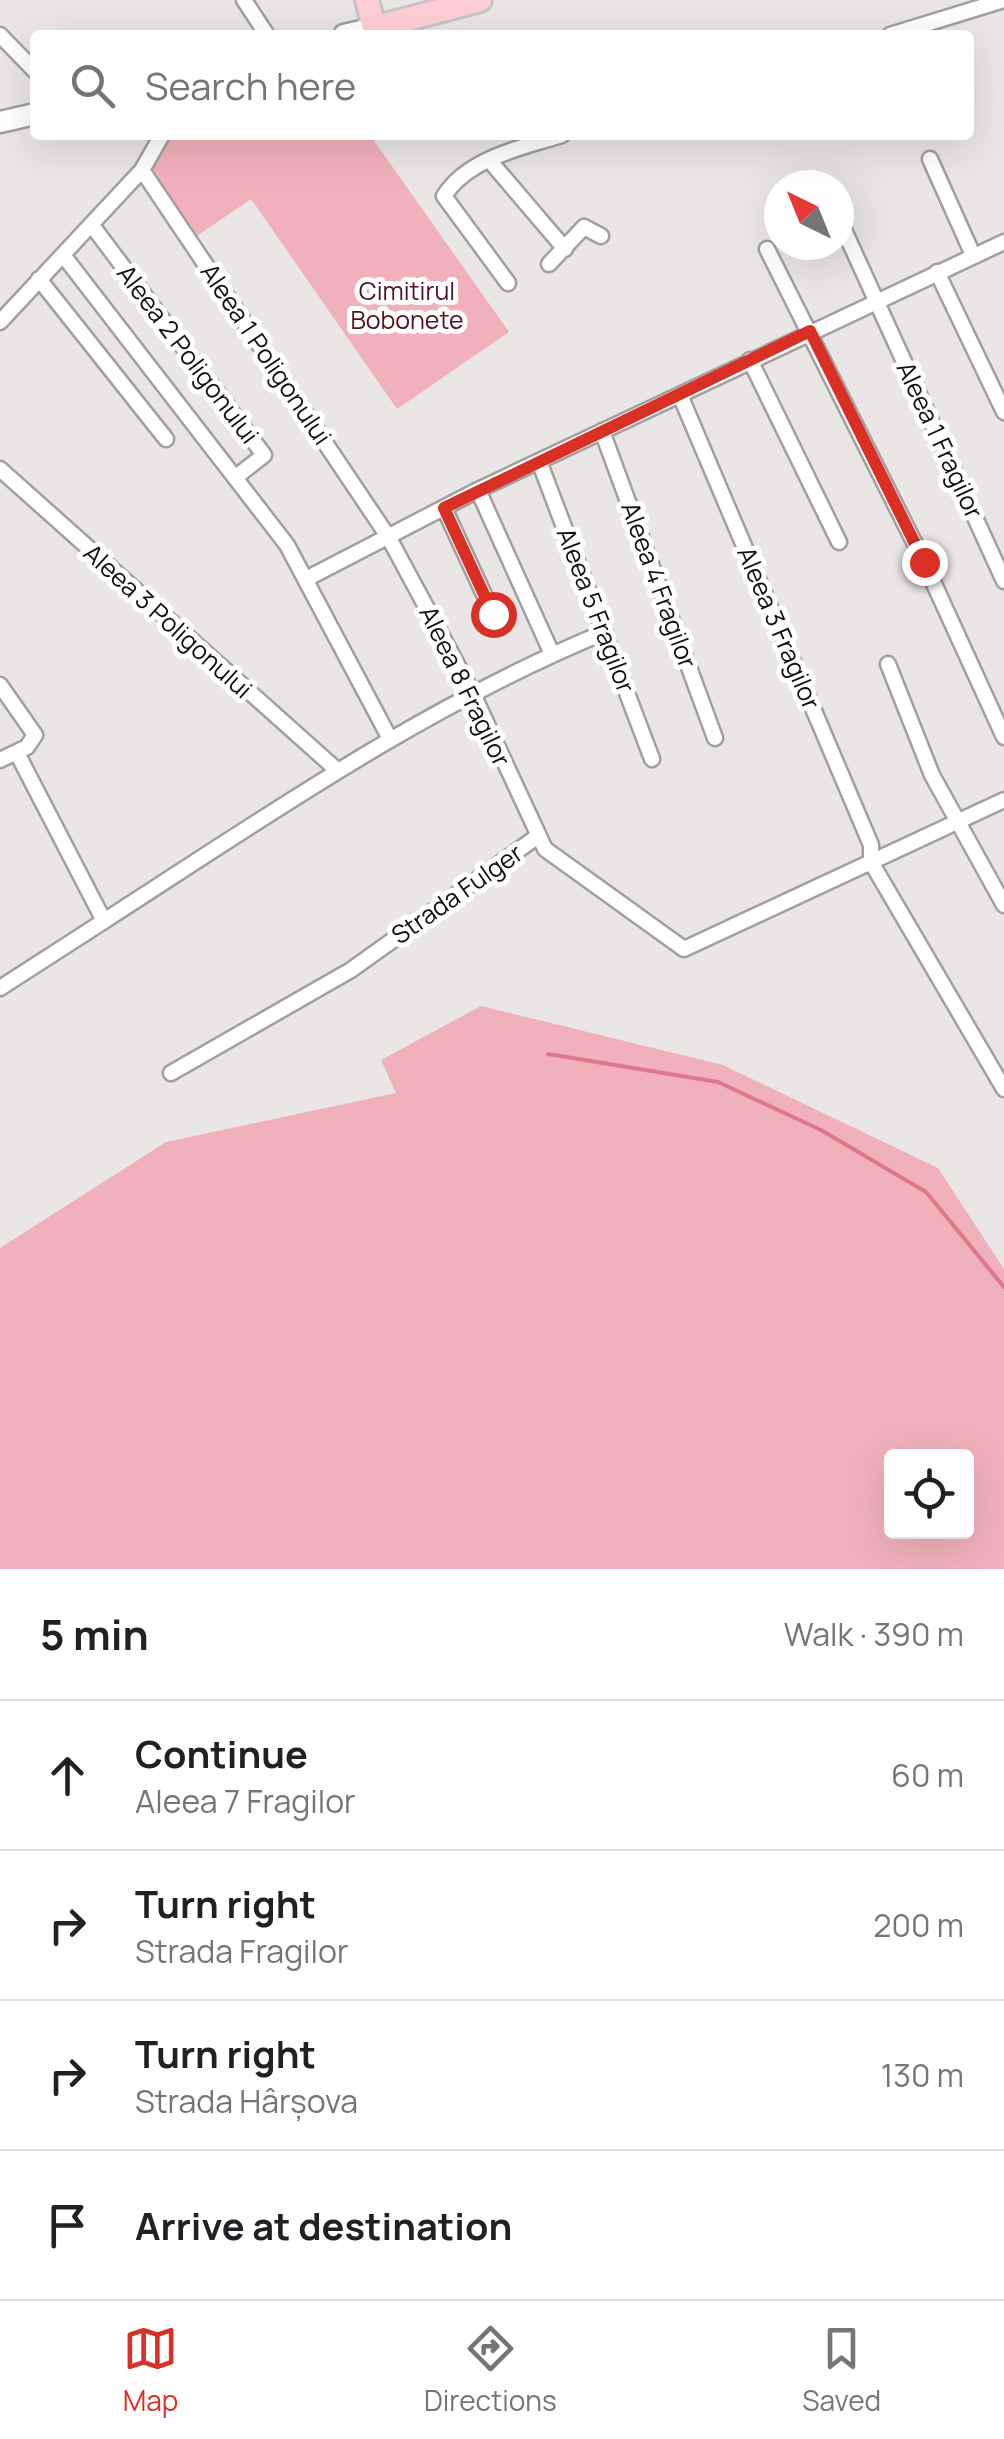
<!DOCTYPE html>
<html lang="en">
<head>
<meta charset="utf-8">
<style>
	body { margin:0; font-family:Manrope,sans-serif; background:#f6f6f6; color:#202124 }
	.controls { position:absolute; right:30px; bottom:30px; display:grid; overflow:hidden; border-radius:10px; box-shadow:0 10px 40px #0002 }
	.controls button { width:90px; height:90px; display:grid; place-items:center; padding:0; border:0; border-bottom:2px solid #e0e0e0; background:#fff; color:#202124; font:50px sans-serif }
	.compass { position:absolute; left:764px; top:170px; width:90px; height:90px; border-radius:50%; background:#fff; box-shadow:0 10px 40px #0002; rotate:317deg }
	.stop { position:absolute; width:30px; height:30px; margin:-22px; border:8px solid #d93025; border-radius:50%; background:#fff }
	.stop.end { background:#d93025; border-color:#fff; box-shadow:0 2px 10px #0008 }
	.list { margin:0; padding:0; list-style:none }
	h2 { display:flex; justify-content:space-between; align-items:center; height:130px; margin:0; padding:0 40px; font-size:42px }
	h2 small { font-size:32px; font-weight:400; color:#757577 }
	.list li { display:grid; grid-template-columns:65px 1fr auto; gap:30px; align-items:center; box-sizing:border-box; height:150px; padding:0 40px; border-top:2px solid #e0e0e0 }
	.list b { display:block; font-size:38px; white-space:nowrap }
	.list p { margin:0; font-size:32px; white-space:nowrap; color:#757577 }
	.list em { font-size:32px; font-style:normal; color:#757577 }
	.icon { flex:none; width:55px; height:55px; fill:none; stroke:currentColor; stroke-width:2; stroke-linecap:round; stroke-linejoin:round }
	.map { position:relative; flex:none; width:1004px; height:1569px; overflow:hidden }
	.search { position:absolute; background:#fff; box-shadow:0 10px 40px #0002; left:30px; right:30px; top:30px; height:110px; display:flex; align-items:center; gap:25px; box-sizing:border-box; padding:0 35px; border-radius:10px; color:#757577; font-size:38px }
	.sheet { height:730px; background:#fff }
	nav { display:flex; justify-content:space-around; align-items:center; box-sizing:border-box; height:140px; border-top:2px solid #e0e0e0; background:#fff; font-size:28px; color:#757577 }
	nav a { display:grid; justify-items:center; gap:5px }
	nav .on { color:#d93025 }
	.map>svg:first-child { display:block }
	.green { fill:#f1b1ba; fill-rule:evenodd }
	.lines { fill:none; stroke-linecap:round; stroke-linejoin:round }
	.stream { stroke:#dd788a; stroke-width:4 }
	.minor-casing { stroke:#a39f9f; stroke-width:19 }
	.secondary-casing { stroke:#a39f9f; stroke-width:25 }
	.primary-casing { stroke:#c6c5c5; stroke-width:28 }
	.minor { stroke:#fff; stroke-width:14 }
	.secondary { stroke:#fff; stroke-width:20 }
	.primary { stroke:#ffcfd6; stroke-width:22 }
	.route { stroke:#d93025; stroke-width:12 }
	.labels { text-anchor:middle; stroke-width:10; stroke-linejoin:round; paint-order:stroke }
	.park-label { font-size:25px; fill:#521223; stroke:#fff }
	.street-label { font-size:25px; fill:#100f0f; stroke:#fff }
</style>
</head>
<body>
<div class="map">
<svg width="1004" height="1569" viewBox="0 0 1004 1569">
	<rect width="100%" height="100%" fill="#ebe6e6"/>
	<!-- green -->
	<path class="green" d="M170 135H370L509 332 397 409 251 199 197 236 148 168Z
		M481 1006 723 1065 938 1168 1004 1269V1569H0V1248L166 1142 396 1093 381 1060ZM966 1456V1532H892V1456Z"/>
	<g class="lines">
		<!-- stream -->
		<path class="stream" d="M548 1054 718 1082 821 1130 926 1192 1004 1287"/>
		<!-- minor casing -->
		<g class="minor-casing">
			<path id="minor" d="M244 0 267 35
				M0 35 35 71
				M890 35 1004 0
				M930 159 973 255
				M490 161 565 249
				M142 170 389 538 472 692 545 849 684 949 1004 800
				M839 219 1004 581
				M91 224 264 455 236 477
				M767 249 924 562 1004 737
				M63 255 287 545 390 739
				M549 264 584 227 601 236
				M937 272 1004 412
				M39 279 166 439
				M508 283 444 196C468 158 523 147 562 135
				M0 322 142 170 162 135
				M750 360 839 542
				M680 395 871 845V862L1004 1089
				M602 431 715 738
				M539 461 652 759
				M0 469 338 771
				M478 490 552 654
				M444 508 493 614
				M306 579 478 490 1004 242
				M888 664 932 775 1004 905
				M0 685 35 735 27 747 0 760
				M104 921C267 816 425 706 605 632
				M0 988 104 921 17 753
				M171 1073 351 970 538 836"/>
		</g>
		<!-- secondary casing -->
		<g class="secondary-casing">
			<path id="secondary" d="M344 35 374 28
				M0 122 35 114"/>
		</g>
		<!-- primary casing -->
		<g class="primary-casing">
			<path id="primary" d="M367 0 374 28 480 0"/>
		</g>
		<!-- minor -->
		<use href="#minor" class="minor"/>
		<!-- secondary -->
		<use href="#secondary" class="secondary"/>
		<!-- primary -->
		<use href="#primary" class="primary"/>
	</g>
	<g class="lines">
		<!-- route -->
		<path class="route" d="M493 614 444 508 810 331 924 562"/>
	</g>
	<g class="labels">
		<!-- park labels -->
		<g class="park-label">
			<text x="407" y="300">Cimitirul<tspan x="407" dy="29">Bobonete</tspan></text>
		</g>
		<!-- street labels -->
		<g class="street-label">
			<text transform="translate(188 354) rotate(53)" y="9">Aleea 2 Poligonului</text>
			<text transform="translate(266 354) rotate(56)" y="9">Aleea 1 Poligonului</text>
			<text transform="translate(940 440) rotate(65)" y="9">Aleea 1 Fragilor</text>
			<text transform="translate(659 585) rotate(70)" y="9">Aleea 4 Fragilor</text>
			<text transform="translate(596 610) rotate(69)" y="9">Aleea 5 Fragilor</text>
			<text transform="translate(168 621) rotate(42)" y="9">Aleea 3 Poligonului</text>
			<text transform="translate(779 628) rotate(67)" y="9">Aleea 3 Fragilor</text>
			<text transform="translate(465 686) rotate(64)" y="9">Aleea 8 Fragilor</text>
			<text transform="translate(457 894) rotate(-35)" y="9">Strada Fulger</text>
		</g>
	</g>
</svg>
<div class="controls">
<button><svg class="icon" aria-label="locate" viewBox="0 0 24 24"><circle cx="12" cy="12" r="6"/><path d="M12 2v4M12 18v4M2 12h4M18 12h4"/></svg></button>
</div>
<svg class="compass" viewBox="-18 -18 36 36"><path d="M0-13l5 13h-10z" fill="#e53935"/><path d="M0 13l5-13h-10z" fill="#757577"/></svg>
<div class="stop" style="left:493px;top:614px"></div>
<div class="stop end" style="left:924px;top:562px"></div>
<div class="search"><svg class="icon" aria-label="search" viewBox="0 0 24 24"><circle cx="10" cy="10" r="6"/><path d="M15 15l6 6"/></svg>Search here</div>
</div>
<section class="sheet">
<h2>5 min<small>Walk · 390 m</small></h2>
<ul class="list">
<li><svg class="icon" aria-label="ahead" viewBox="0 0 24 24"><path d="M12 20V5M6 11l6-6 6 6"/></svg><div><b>Continue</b><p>Aleea 7 Fragilor</p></div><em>60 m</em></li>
<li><svg class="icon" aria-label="right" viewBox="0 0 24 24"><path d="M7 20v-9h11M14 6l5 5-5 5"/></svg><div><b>Turn right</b><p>Strada Fragilor</p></div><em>200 m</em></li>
<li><svg class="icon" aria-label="right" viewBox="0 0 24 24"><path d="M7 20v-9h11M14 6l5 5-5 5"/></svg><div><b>Turn right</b><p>Strada Hârșova</p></div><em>130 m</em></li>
<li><svg class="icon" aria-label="arrive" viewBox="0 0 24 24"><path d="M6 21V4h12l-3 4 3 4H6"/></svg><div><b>Arrive at destination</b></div></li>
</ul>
</section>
<nav>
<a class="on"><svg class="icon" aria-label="map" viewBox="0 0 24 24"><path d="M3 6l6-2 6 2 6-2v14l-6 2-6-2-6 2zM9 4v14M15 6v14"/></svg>Map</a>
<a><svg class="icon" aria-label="directions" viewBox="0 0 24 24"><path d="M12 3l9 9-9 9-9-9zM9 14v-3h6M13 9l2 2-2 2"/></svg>Directions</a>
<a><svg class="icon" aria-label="saved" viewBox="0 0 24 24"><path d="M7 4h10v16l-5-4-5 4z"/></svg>Saved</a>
</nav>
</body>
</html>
